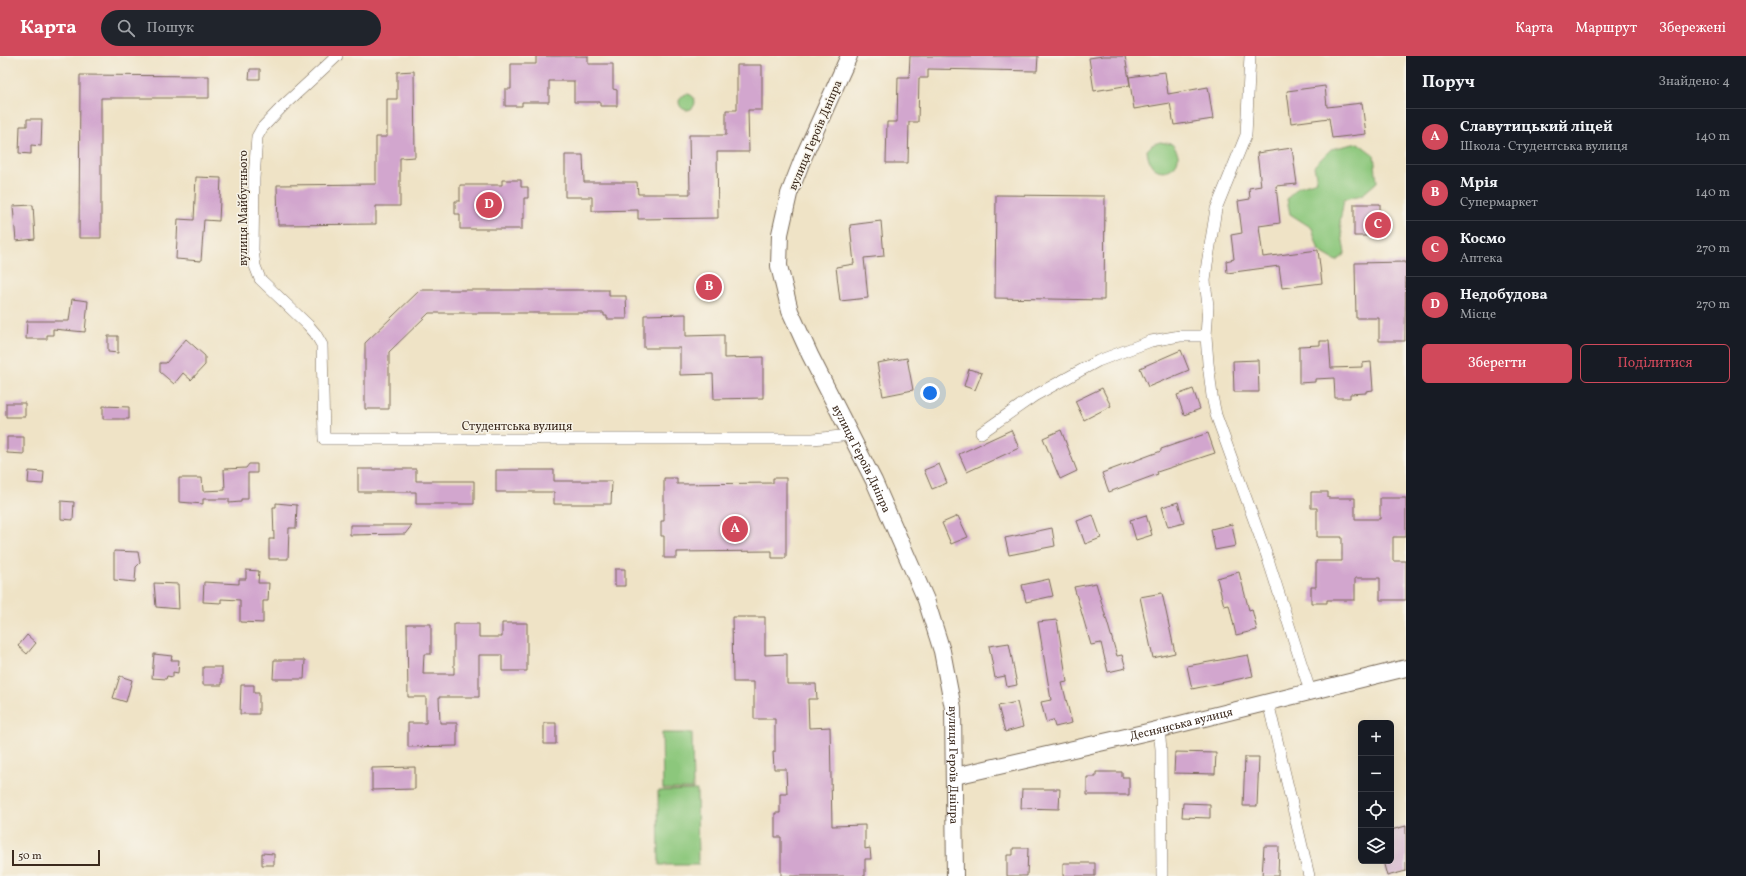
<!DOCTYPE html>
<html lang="uk">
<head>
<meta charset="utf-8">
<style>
	body { margin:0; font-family:Vollkorn,serif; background:#20242c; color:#f1f3f6 }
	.controls { position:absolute; right:12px; bottom:12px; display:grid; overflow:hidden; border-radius:6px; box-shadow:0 4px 16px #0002 }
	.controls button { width:36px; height:36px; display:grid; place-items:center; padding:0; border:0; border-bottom:1px solid #363941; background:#171b24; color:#f1f3f6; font:20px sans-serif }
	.scale { position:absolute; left:12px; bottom:10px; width:88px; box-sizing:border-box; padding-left:4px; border:2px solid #3b2a1e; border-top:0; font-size:11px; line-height:14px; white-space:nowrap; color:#3b2a1e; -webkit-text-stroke:3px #f7f3e8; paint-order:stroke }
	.you { position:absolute; left:930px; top:337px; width:14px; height:14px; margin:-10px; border:3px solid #fff; border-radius:50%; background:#1a73e8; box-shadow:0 0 0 6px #1a73e833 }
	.badge { display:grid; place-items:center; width:26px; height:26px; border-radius:50%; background:#d1495b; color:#fff; font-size:13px; font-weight:700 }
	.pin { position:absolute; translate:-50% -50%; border:2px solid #fff; box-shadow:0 1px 4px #0006 }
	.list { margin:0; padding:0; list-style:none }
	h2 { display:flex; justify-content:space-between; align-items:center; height:52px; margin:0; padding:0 16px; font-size:17px }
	h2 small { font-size:13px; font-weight:400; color:#9ea1a6 }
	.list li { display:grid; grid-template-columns:26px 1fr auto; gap:12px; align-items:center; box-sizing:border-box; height:56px; padding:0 16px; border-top:1px solid #363941 }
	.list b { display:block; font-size:15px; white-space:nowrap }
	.list p { margin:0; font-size:13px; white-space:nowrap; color:#9ea1a6 }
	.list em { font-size:13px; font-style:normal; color:#9ea1a6 }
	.actions { display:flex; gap:8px; padding:12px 16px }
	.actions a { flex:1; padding:9px 0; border:1px solid #d1495b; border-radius:6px; text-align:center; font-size:14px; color:#d1495b }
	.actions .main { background:#d1495b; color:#fff }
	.icon { flex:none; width:22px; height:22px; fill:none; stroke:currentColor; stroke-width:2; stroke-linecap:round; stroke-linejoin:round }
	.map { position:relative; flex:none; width:1406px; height:820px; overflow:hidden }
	header { display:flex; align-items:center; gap:24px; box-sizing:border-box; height:56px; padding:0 20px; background:#d1495b; color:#fff }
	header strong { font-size:19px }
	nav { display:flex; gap:22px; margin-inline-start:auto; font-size:14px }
	.search { width:280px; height:36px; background:#20242c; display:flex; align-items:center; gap:10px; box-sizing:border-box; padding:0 14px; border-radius:22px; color:#9ea1a6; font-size:15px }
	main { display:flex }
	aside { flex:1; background:#171b24 }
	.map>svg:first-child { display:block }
	.green { fill:#8cc77c; stroke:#64784d }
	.building { fill:#d2a6ce }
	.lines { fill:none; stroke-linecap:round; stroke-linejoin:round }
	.street-casing { stroke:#7a6b59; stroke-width:12 }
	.secondary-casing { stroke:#7a6b59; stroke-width:18 }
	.street { stroke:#fff; stroke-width:11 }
	.secondary { stroke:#fff; stroke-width:16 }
	.labels { text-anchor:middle; stroke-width:3; stroke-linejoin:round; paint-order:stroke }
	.street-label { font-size:12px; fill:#3b2a1e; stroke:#f7f3e8 }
</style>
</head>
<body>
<header>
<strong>Карта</strong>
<div class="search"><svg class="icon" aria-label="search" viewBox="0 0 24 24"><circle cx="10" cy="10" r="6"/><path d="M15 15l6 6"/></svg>Пошук</div>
<nav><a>Карта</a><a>Маршрут</a><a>Збережені</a></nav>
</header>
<main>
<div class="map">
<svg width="1406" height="820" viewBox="0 0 1406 820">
	<rect width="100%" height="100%" fill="#f7f3e8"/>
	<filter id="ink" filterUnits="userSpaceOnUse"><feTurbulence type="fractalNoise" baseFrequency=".025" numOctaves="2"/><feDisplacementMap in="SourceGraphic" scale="8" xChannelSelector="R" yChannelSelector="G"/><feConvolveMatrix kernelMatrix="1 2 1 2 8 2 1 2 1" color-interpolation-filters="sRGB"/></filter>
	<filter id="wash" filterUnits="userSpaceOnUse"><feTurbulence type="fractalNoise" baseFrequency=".012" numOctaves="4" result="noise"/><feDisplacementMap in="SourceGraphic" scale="16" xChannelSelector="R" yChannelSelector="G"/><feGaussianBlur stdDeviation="0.9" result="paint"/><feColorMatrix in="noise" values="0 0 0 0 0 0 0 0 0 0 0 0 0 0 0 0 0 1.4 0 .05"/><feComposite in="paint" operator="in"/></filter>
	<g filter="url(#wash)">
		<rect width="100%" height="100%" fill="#efe3c6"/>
		<!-- green -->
		<path class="green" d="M679 46a8 8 0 1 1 16 0a8 8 0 1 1-16 0Z
			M1160 86 1172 88C1175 92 1179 97 1178 102 1178 116 1149 125 1147 94L1152 89Z
			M1358 87 1374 99 1377 126 1362 139 1344 143 1340 166 1345 198 1336 205 1319 195 1312 172 1290 158 1287 143 1298 131 1317 125 1314 110 1331 93Z
			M662 677H692L693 733H663Z
			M697 734 698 809H659L658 735Z"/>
		<g id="blocks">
			<!-- building -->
			<path class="building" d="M536 0H588V8H613V33L617 34V50H600V46H574V25H549V46H522V50H505V33H511V8H536Z
				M910 0H1038L1037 15 928 13V22H919L918 66H909L908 107H886L887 66H897L898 21H909Z
				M1103 0H1125L1130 29 1094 35 1089 2Z
				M737 9H762V54H748L749 96H717L718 162 638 163V154L592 155V141H565V99H583L584 126H637L638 138H690L689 79H726V54H737Z
				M250 13H260V23H249Z
				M414 15 415 101 400 102V150H376V168L278 169 277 129 376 128V81H387V43H397V16Z
				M1165 16 1168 38 1208 31 1213 63 1174 69 1170 47 1134 53 1129 21Z
				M80 19 209 20V42H101V182H79Z
				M1325 30 1327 51 1362 47 1366 78 1332 82 1329 62 1291 67 1287 35Z
				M27 63H42L41 90 31 89V98L19 97 20 70H27Z
				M1292 92 1297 128 1276 130 1280 167 1259 170 1263 201 1318 194 1322 227 1282 232 1279 210 1227 217 1226 205 1234 203 1231 179 1242 177 1238 145 1250 143 1249 132 1261 130 1257 97Z
				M196 121 221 122 219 165 204 164 201 205 176 203 178 163 194 164Z
				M502 124H521V131H528V142H524V163L522 162V173H460V158H455V145H460V129H502Z
				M996 139 1105 140 1104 244 995 242Z
				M1354 148H1380V180H1354Z
				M33 149 35 183 16 185 13 150Z
				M881 165 884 200 864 202 868 242 840 245 836 211 854 208 850 169Z
				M1406 206 1405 285H1379V262H1356L1355 207Z
				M420 234H609V240H626L627 263H607V260H604V257H429L389 296V353H365V287Z
				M72 243 88 245 85 276 53 273V279H47V283H26L27 265H69Z
				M686 258V280L724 279V302L763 301V342L714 343 713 318 680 319V292H644V259Z
				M108 280H118V297L108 296Z
				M186 283 205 300V309L191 324 183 317 174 328 160 316V307H166Z
				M1320 285H1329L1331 312 1362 311V307L1371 306 1373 334 1366 335V337L1350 338V342H1335L1334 322 1315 323V326L1299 327V290L1320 289Z
				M1181 294 1189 314 1148 331 1140 312Z
				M907 302 913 334 883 340 877 307Z
				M1258 304 1259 336H1234L1233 305Z
				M969 313 982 317 975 334 964 330Z
				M1102 332 1111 350 1084 364 1075 345Z
				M1193 333 1200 353 1184 359 1177 339Z
				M6 347H25V361H6Z
				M103 350 129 351V363H103Z
				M1011 374 1019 392 967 416 959 398Z
				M1061 374 1077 415 1060 423 1043 382Z
				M1208 377 1215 397 1157 416 1158 418 1109 436 1102 417 1161 395V393Z
				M7 381H24V398L7 397Z
				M249 408H257V417H248V443H241V446L229 447V443H203V448L179 446V422H202L203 435 225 434 224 413 246 412Z
				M939 408 947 427 932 433 924 414Z
				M358 413H416V425H474V448H416V436H358Z
				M496 414H554V425H612L611 448H554V436H496Z
				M29 415 44 416 43 428 28 427Z
				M664 422H677V428L773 427V422H786V502H772V495L677 496V502H664V480H661V465H664Z
				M1311 436H1328V442H1355V463H1380V442H1406V481H1393V505H1406V544H1380V522H1355V544H1327V547H1311V531H1316V505H1342V481H1317V452H1311Z
				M61 445 74 446 73 464 61 463Z
				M1178 446 1184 467 1168 471 1162 451Z
				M276 447 297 449 296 472H289L288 503H269V483H274L273 451H276Z
				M1093 459 1101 482 1085 488 1077 465Z
				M1146 459 1152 479 1136 484 1130 464Z
				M958 460 968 481 951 488 942 467Z
				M1232 468 1236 490 1215 494 1211 473Z
				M350 469H412L405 478 350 479Z
				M1052 472 1055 490 1009 499 1005 482Z
				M114 495 138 496 140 507 136 511 135 526 114 524Z
				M615 513H625V530H615Z
				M246 514 259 515 258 527H269L268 545H263V567L240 566V544L221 543V547L203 546 204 526 239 528V523H246Z
				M1239 516 1249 554 1252 553 1257 574 1236 579 1229 549 1224 550 1217 522Z
				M1049 523 1053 540 1026 546 1022 529Z
				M154 527 178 528 179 553 156 551Z
				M1096 527 1117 600 1122 599 1126 612 1108 616 1101 587 1091 589 1074 531Z
				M1162 537 1175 597 1153 602 1140 541Z
				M732 561H765V599L787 598V628H816L817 643H808L809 672 830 671 832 770 865 769V793L870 792 871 803H865V820H781V781H775V757H780V738H787L786 713H774L773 696H775V663H754V626H733Z
				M1057 564 1067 626 1062 627 1072 667 1055 671 1053 664 1046 666 1041 646 1051 644 1038 566Z
				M502 567H527V615H502V599H479V641H439L440 667H457V690L408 691V667H426V641H408L407 568H431V598H424L423 618H454V568H479V581H502Z
				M27 579 36 587 27 598 18 590Z
				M1009 587 1017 629 1007 631 1005 620 995 622 989 590Z
				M154 598 172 600 171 604H179L178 617 173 616V621L167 620 166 623 152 622Z
				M1248 599 1253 620 1192 633 1187 610Z
				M274 604H305L304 623H273Z
				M203 611H222V629H203Z
				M120 620 132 624 126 646 113 642Z
				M241 629H254V637H259V658H240Z
				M1017 646 1023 671 1005 676 998 650Z
				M544 667H556V688H544Z
				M1175 696 1216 697 1215 718 1174 717Z
				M1245 701H1259L1257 750H1243Z
				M415 711V733L372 734V712Z
				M1096 716H1122V721H1129V739H1087V721H1096Z
				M1022 733H1060L1059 753 1021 752Z
				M1183 747 1210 748V762L1182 761Z
				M1406 770V815L1387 820 1383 805H1391V774Z
				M1264 790H1279L1278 820H1262Z
				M1013 792H1028L1027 820H1007V799H1013Z
				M262 797 274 798V809H262Z
				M1063 807H1095V820H1063Z"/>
		</g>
	</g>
	<g filter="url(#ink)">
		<use href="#blocks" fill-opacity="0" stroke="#7a6b59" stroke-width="1"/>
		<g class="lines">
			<!-- street casing -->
			<g class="street-casing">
				<path id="street" d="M337 0 283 50 262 72 257 81 254 122 253 194 255 210 260 223 308 269 315 277 322 289 324 383H813L850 379
					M1250 0 1246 79 1216 153 1207 208 1205 225 1208 250 1206 280 1208 307 1212 340 1216 359 1267 500 1310 635
					M981 377 1034 340 1098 305 1151 285 1180 280H1206
					M1268 646 1309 820
					M1159 673 1161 693 1162 820"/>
			</g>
			<!-- secondary casing -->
			<g class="secondary-casing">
				<g id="secondary">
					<path id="s1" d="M849 0 803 102 789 138 780 178 779 210 790 255 810 299 874 425 926 544 942 595 953 652 955 820"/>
					<path id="s2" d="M955 720 1152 675 1406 612"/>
				</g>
			</g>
			<!-- street -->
			<use href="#street" class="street"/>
			<!-- secondary -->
			<use href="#secondary" class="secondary"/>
		</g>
	</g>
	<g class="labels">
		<!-- street labels -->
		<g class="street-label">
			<text transform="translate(815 79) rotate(-67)" y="4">вулиця Героїв Дніпра</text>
			<text transform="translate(243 152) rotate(-90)" y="4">вулиця Майбутнього</text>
			<text x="517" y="374">Студентська вулиця</text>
			<text dy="4" stroke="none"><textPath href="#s1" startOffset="434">вулиця Героїв Дніпра</textPath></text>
			<text dy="4" stroke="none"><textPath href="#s2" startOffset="232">Деснянська вулиця</textPath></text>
			<text dy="4" stroke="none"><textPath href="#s1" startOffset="758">вулиця Героїв Дніпра</textPath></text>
		</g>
	</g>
</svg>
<div class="controls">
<button>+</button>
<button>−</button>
<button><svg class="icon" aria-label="locate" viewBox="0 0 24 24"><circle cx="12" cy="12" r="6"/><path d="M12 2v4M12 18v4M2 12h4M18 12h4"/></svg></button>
<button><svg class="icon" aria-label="layers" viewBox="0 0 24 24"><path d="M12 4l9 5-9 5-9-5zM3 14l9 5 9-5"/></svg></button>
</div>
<div class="scale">50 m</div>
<div class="you"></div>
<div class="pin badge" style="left:735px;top:473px">A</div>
<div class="pin badge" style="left:709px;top:231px">B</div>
<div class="pin badge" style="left:1378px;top:169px">C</div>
<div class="pin badge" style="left:489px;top:149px">D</div>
</div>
<aside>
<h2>Поруч<small>Знайдено: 4</small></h2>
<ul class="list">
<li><span class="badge">A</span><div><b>Славутицький ліцей</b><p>Школа · Студентська вулиця</p></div><em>140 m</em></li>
<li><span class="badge">B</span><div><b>Мрiя</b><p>Супермаркет</p></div><em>140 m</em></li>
<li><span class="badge">C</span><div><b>Космо</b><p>Аптека</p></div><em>270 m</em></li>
<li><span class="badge">D</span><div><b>Недобудова</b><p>Місце</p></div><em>270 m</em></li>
</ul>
<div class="actions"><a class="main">Зберегти</a><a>Поділитися</a></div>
</aside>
</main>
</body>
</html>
